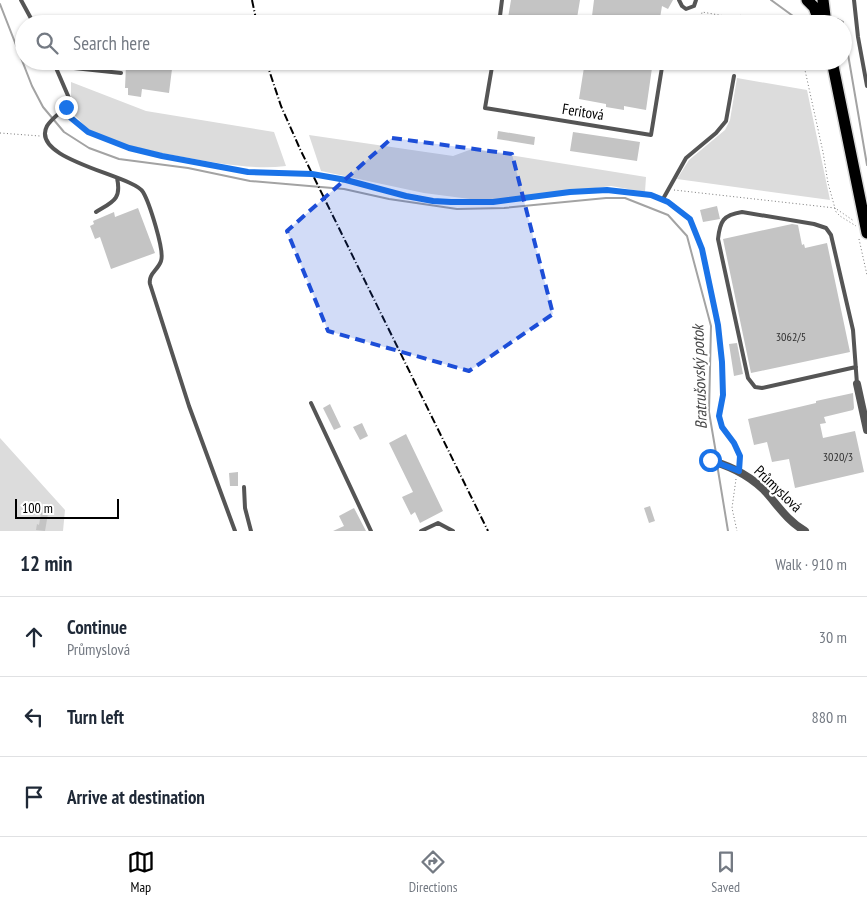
<!DOCTYPE html>
<html lang="en">
<head>
<meta charset="utf-8">
<style>
	body { margin:0; font-family:"PT Sans Narrow",sans-serif; background:#f6f6f7; color:#1f2937 }
	.scale { position:absolute; left:15px; bottom:12px; width:104px; box-sizing:border-box; padding-left:5px; border:2px solid #000; border-top:0; font-size:14px; line-height:18px; white-space:nowrap; color:#000; -webkit-text-stroke:4px #fff; paint-order:stroke }
	.stop { position:absolute; width:15px; height:15px; margin:-11px; border:4px solid #1a73e8; border-radius:50%; background:#fff }
	.stop.end { background:#1a73e8; border-color:#fff; box-shadow:0 1px 5px #0008 }
	.list { margin:0; padding:0; list-style:none }
	h2 { display:flex; justify-content:space-between; align-items:center; height:65px; margin:0; padding:0 20px; font-size:21px }
	h2 small { font-size:16px; font-weight:400; color:#747a83 }
	.list li { display:grid; grid-template-columns:32px 1fr auto; gap:15px; align-items:center; box-sizing:border-box; height:80px; padding:0 20px; border-top:1px solid #e0e1e3 }
	.list b { display:block; font-size:19px; white-space:nowrap }
	.list p { margin:0; font-size:16px; white-space:nowrap; color:#747a83 }
	.list em { font-size:16px; font-style:normal; color:#747a83 }
	.icon { flex:none; width:28px; height:28px; fill:none; stroke:currentColor; stroke-width:2; stroke-linecap:round; stroke-linejoin:round }
	.map { position:relative; flex:none; width:867px; height:531px; overflow:hidden }
	.search { position:absolute; background:#fff; box-shadow:0 1px 4px #0004; left:15px; right:15px; top:15px; height:55px; display:flex; align-items:center; gap:12px; box-sizing:border-box; padding:0 18px; border-radius:28px; color:#747a83; font-size:19px }
	.sheet { height:305px; background:#fff }
	nav { display:flex; justify-content:space-around; align-items:center; box-sizing:border-box; height:70px; border-top:1px solid #e0e1e3; background:#fff; font-size:14px; color:#747a83 }
	nav a { display:grid; justify-items:center; gap:2px }
	nav .on { color:#000 }
	.map>svg:first-child { display:block }
	.green { fill:#dcdcdc }
	.lines { fill:none; stroke-linecap:round; stroke-linejoin:round }
	.stream { stroke:#a3a3a3; stroke-width:2 }
	.building { fill:#c4c4c4 }
	.primary-casing { stroke:#dbdbdb; stroke-width:14 }
	.path { stroke:#777; stroke-width:1; stroke-dasharray:1 2.5; stroke-linecap:butt }
	.lane { stroke:#555; stroke-width:4 }
	.street { stroke:#555; stroke-width:8 }
	.primary { stroke:#000; stroke-width:11 }
	.rail { stroke:#000; stroke-width:2; stroke-dasharray:8 2.5 1 2.5; stroke-linecap:butt }
	.route { stroke:#1a73e8; stroke-width:6 }
	.marked { fill:#1d4ed8; fill-opacity:0.2; stroke:#1d4ed8; stroke-width:4; stroke-dasharray:10 6; stroke-linejoin:round }
	.labels { text-anchor:middle; stroke-width:4.5; stroke-linejoin:round; paint-order:stroke }
	.number-label { font-size:12px; fill:#313131 }
	.street-label { font-size:15px; fill:#000; stroke:#fff }
	.water-label { font-size:16px; font-style:italic; fill:#444; stroke:#fff }
</style>
</head>
<body>
<div class="map">
<svg width="867" height="531" viewBox="0 0 867 531">
	<rect width="100%" height="100%" fill="#fff"/>
	<!-- green -->
	<path class="green" d="M737 78 807 90 830 200 677 179 689 160 725 130 730 120Z
		M71 82 146 111 274 132 286 166C252 170 217 163 183 157 152 151 119 146 90 130 83 126 77 117 71 111Z
		M309 135 453 156 472 149 646 177 645 192 611 186 493 202 424 193 321 171Z
		M0 438 65 510 63 531H0Z"/>
	<g class="lines">
		<!-- stream -->
		<path class="stream" d="M771 0 804 24
			M0 4 32 86 43 107 64 132 89 148 119 159 188 168 250 181 344 189 389 199 457 209 504 208 606 198H625L668 215 687 236 711 326 709 412 717 459
			M837 19 843 22V24
			M843 25 867 165
			M717 464 728 531"/>
	</g>
	<!-- building -->
	<path class="building" d="M511 0H580L576 24H507Z
		M594 0H673L668 9 662 6 659 24H591Z
		M131 61H173L169 93 142 89 141 97 128 95V88H125L126 65 131 66Z
		M585 61H653L646 110 624 106V110L606 107V104L579 99Z
		M498 131 535 137 534 145 497 139Z
		M573 132 640 142 637 161 570 151Z
		M717 206 720 219 703 222 700 210Z
		M138 208 155 253 111 269 100 237 95 239 90 226 94 224 93 221 114 212 115 217Z
		M792 224 798 225 802 245 804 244 805 248 827 243 850 352 751 373 723 239Z
		M737 343 743 374 734 376 729 344Z
		M853 393 854 408 853 410 824 417 826 423 820 424 823 438 855 431 864 472 795 488 789 459 772 462 767 442 754 445 748 419 816 403V401Z
		M330 404 341 427 334 430 323 408Z
		M362 423 368 436 360 440 353 427Z
		M406 434 443 511 420 523 415 512 411 515 402 497 413 492 389 443Z
		M238 472V486H230L229 473Z
		M650 506 655 521 649 523 644 508Z
		M42 507 49 508 45 531 36 530 37 524 39 525Z
		M354 508 366 531H333L344 526 339 516Z"/>
	<g class="lines">
		<!-- primary casing -->
		<g class="primary-casing">
			<path id="primary" d="M807 0 814 7 820 24
				M823 0 826 24
				M832 61 867 233"/>
		</g>
		<!-- path -->
		<path class="path" d="M700 24 702 12 736 18 739 15 743 16 769 20 778 24
			M803 61 823 152 828 183 836 212 840 216 856 226
			M68 112C85 145 169 158 203 164 225 168 247 173 270 174 285 174 300 172 315 175 331 177 347 180 363 184 392 192 422 202 452 202 466 203 480 203 494 202 544 198 609 180 658 198
			M0 133 40 136
			M674 190 835 208 854 221
			M667 202C675 207 685 212 690 221 700 237 703 257 707 275 716 314 724 352 723 393 723 400 719 408 719 415 719 434 741 444 739 463
			M859 239 867 275
			M736 479 732 508 737 531"/>
		<!-- lane -->
		<path class="lane" d="M21 0 34 24
			M679 0 682 6 686 9 694 6 696 0
			M854 0 858 37 867 86
			M499 24 502 0
			M53 61 69 98 68 104 66 107C60 113 51 119 47 126 29 160 133 175 143 192 149 202 165 251 161 261 158 270 148 274 150 284L189 406 235 531
			M493 61 485 108 651 135 663 61
			M55 66 121 73
			M663 199 686 158 716 133 726 121 734 76
			M96 212C112 202 122 200 117 178
			M856 367 762 388 755 387 748 378 718 239C720 221 723 215 742 212L814 224 826 228 831 235 853 330 857 384
			M311 403 371 531
			M244 487 245 508 251 531
			M421 531 438 523 453 531"/>
		<!-- street -->
		<path class="street" d="M857 384 867 430
			M704 459C726 464 746 473 763 489 777 504 787 521 805 531"/>
		<!-- primary -->
		<use href="#primary" class="primary"/>
		<!-- rail -->
		<path class="rail" d="M252 0 257 24
			M266 61 281 106 300 149 488 531"/>
	</g>
	<g class="lines">
		<!-- route -->
		<path class="route" d="M66 107 71 118 88 132 129 148 162 156 248 172 312 174 346 180 406 196 433 201 451 202H493L570 192 607 190 651 195 668 202 690 219 702 249 718 325 722 362 723 395 719 416 722 427 734 443 740 456 739 471 710 460"/>
	</g>
	<!-- marked area -->
	<path class="marked" d="M392 138 512 154 553 314 469 371 328 331 287 231Z"/>
	<g class="labels">
		<!-- number labels -->
		<g class="number-label">
			<text x="791" y="341">3062/5</text>
			<text x="838" y="461">3020/3</text>
		</g>
		<!-- street labels -->
		<g class="street-label">
			<text transform="translate(583 112) rotate(9)" y="5">Feritová</text>
			<text transform="translate(778 489) rotate(44)" y="5">Průmyslová</text>
		</g>
		<!-- water labels -->
		<g class="water-label">
			<text transform="translate(699 377) rotate(-92)" y="6">Bratrušovský potok</text>
		</g>
	</g>
</svg>
<div class="scale">100 m</div>
<div class="stop" style="left:710px;top:460px"></div>
<div class="stop end" style="left:66px;top:107px"></div>
<div class="search"><svg class="icon" aria-label="search" viewBox="0 0 24 24"><circle cx="10" cy="10" r="6"/><path d="M15 15l6 6"/></svg>Search here</div>
</div>
<section class="sheet">
<h2>12 min<small>Walk · 910 m</small></h2>
<ul class="list">
<li><svg class="icon" aria-label="ahead" viewBox="0 0 24 24"><path d="M12 20V5M6 11l6-6 6 6"/></svg><div><b>Continue</b><p>Průmyslová</p></div><em>30 m</em></li>
<li><svg class="icon" aria-label="left" viewBox="0 0 24 24"><path d="M17 20v-9H6M10 6l-5 5 5 5"/></svg><div><b>Turn left</b></div><em>880 m</em></li>
<li><svg class="icon" aria-label="arrive" viewBox="0 0 24 24"><path d="M6 21V4h12l-3 4 3 4H6"/></svg><div><b>Arrive at destination</b></div></li>
</ul>
</section>
<nav>
<a class="on"><svg class="icon" aria-label="map" viewBox="0 0 24 24"><path d="M3 6l6-2 6 2 6-2v14l-6 2-6-2-6 2zM9 4v14M15 6v14"/></svg>Map</a>
<a><svg class="icon" aria-label="directions" viewBox="0 0 24 24"><path d="M12 3l9 9-9 9-9-9zM9 14v-3h6M13 9l2 2-2 2"/></svg>Directions</a>
<a><svg class="icon" aria-label="saved" viewBox="0 0 24 24"><path d="M7 4h10v16l-5-4-5 4z"/></svg>Saved</a>
</nav>
</body>
</html>
